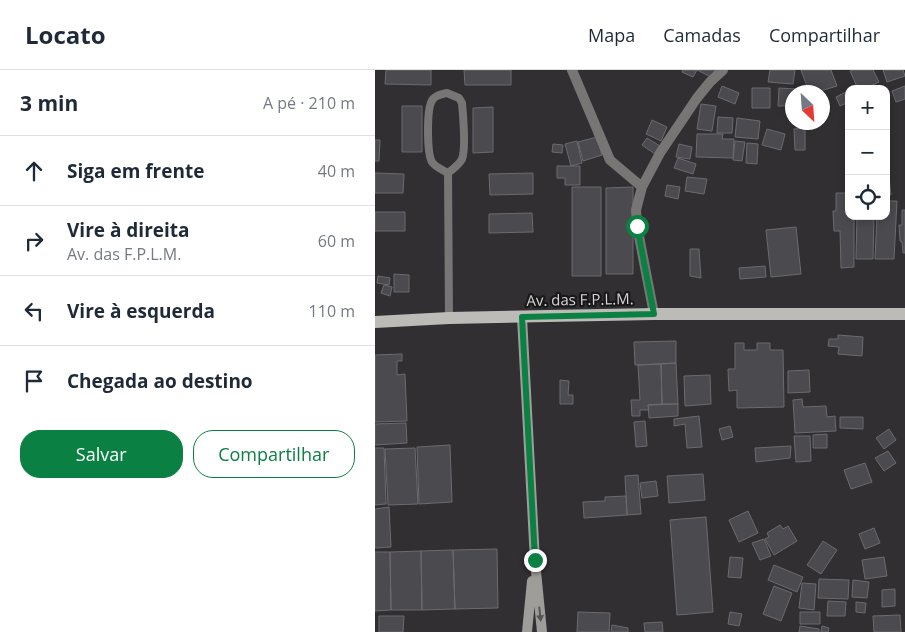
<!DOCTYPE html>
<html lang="pt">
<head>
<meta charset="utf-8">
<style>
	body { margin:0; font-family:"Open Sans",sans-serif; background:#f6f6f7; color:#1f2937 }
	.controls { position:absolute; right:15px; top:15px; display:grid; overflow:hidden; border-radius:10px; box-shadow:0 2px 8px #0003 }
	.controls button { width:45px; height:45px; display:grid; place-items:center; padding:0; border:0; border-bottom:1px solid #e0e1e3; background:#fff; color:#1f2937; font:25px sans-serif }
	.compass { position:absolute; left:410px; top:15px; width:45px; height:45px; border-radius:50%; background:#fff; box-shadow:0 2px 8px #0003; rotate:155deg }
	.stop { position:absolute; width:15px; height:15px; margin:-11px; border:4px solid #0b8043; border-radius:50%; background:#fff }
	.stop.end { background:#0b8043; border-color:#fff; box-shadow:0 1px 5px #0008 }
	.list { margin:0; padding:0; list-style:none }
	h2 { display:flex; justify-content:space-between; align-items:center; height:65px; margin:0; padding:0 20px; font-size:21px }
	h2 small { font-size:16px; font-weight:400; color:#747a83 }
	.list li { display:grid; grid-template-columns:32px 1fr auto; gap:15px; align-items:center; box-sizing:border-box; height:70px; padding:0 20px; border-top:1px solid #e0e1e3 }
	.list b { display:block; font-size:19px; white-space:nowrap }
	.list p { margin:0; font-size:16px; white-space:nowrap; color:#747a83 }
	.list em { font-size:16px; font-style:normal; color:#747a83 }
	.actions { display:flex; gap:10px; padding:15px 20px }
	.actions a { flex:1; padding:11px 0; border:1px solid #0b8043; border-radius:20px; text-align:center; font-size:18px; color:#0b8043 }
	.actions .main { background:#0b8043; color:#fff }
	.icon { flex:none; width:28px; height:28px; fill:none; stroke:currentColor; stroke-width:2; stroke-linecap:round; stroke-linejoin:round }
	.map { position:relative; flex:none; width:530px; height:562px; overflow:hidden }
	header { display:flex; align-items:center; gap:30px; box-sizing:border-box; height:70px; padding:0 25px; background:#fff; border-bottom:1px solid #e0e1e3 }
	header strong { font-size:24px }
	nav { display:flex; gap:28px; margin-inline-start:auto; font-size:18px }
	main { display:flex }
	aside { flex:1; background:#fff }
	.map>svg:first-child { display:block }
	.building { fill:#4b4a4e; stroke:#6b6b6f }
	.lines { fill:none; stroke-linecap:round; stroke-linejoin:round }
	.lane { stroke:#777674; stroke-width:8 }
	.street { stroke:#777674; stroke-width:10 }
	.secondary { stroke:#9e9d9a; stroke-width:10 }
	.primary { stroke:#bdbbb7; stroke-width:12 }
	.oneway { fill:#555453 }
	.route { stroke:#0b8043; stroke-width:6 }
	.labels { text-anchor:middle; stroke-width:4.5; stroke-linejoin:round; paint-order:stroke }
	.street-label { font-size:15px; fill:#d6d4d6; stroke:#191819 }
</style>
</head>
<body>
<header>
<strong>Locato</strong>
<nav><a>Mapa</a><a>Camadas</a><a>Compartilhar</a></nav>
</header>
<main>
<aside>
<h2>3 min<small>A pé · 210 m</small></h2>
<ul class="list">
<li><svg class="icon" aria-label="ahead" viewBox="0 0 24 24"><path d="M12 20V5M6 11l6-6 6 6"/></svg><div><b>Siga em frente</b></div><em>40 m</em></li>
<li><svg class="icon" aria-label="right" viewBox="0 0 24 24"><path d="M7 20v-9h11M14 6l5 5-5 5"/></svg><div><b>Vire à direita</b><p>Av. das F.P.L.M.</p></div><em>60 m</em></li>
<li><svg class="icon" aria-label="left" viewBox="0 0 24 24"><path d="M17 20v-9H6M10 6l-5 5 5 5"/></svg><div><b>Vire à esquerda</b></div><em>110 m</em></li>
<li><svg class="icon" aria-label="arrive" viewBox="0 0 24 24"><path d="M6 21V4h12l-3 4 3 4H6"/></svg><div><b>Chegada ao destino</b></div></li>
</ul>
<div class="actions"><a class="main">Salvar</a><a>Compartilhar</a></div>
</aside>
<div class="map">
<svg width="530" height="562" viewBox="0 0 530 562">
	<rect width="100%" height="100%" fill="#312f32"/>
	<!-- building -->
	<path class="building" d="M11 0H56V15L10 14Z
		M89 0H136V15H90Z
		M308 0H322L318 7 307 2Z
		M322 0H340L336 7Z
		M395 0H420L418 14 393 12Z
		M426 0H456L462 16 442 22H434Z
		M478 0H498L504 12 489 19H483L475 1Z
		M508 0H528L530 6 512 12Z
		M347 16 364 23 360 34 343 27Z
		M530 16V29L521 32 517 21Z
		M377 18H395V38H377Z
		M404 18 422 19 421 22H418V36H403Z
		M471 22 474 28V32L465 36 461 27Z
		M326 34 341 36 337 61 322 59Z
		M27 36H47V82H27Z
		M118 37V82L98 83V38Z
		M343 47 358 48 357 63H342Z
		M362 48 385 51 383 69 360 67Z
		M277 50 292 57 286 71 271 64Z
		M430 58V80H420L419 59Z
		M392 59 410 64 406 80 387 75Z
		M322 64H348L347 69H359L358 88 321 87Z
		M222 67 227 85 208 91 203 72Z
		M272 68 285 76 280 84 267 75Z
		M0 70H5L4 91H0Z
		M202 71 207 93 196 96 190 74Z
		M360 71 370 72 367 91 358 90Z
		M372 73 383 74 382 94 371 93Z
		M178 74 188 75 187 83 177 82Z
		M304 74 317 77 315 89 301 87Z
		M511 81 516 125 511 126Z
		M303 88 321 94 318 104 299 98Z
		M182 96H205V115H190V108H182Z
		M0 103 29 104 28 123H0Z
		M158 103V124L115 125 114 104Z
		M312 107 332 109 329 124 310 121Z
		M292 115 305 117 303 129 290 126Z
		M197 117H226V206H197Z
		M258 117V204H231V118Z
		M461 123H474V146H479V197L466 198 465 161H459L458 141H461Z
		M511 131H522L519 189H500L502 146H511Z
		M527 140H530V183H528L527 172 525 171 524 155H527Z
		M0 142H30V161H0Z
		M157 143 158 162 114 163V144Z
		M482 146H499L498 189H481Z
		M421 157 426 204 396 207 391 160Z
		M315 179H324L326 208 315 206Z
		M390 196 391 207 365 209 364 198Z
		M19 204 34 205V222H19Z
		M3 206 15 208 14 215 2 213Z
		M9 215 17 217 15 226 6 223Z
		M463 265 488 267 487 286 463 284 464 277 453 276 454 269H463Z
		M301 271V293L260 295 259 272Z
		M360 273H369V280H382V273H395V280H408L409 337 362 338V320L354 321 353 299H360Z
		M27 284V291H22V305L30 304 32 351 0 352V285Z
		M301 293 303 334H287L286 294Z
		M286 294 287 334 273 335 274 340H265V346H257L256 330H265L263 295Z
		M434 300 435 322 413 323V301Z
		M335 305 336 334 310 336 309 306Z
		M185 310 194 311 193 325H198V334H185Z
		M427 329 428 337 451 336 452 347 460 346 461 361 420 363 418 330Z
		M303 334V346L274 348 273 335Z
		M324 346 327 377 312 378 310 354 299 356V349Z
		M465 347H488V359L465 358Z
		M270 351 272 376 261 377 259 352Z
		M31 353 32 373 0 375V354Z
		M355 356 358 367 347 370 344 359Z
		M514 359 521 370 509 379 501 368Z
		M452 364V378H438V365Z
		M419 366H435L436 391 421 392Z
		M75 375 77 432 44 434 42 377Z
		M416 376 415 388 381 392 380 378Z
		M0 378H9L11 434 0 435Z
		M40 378 43 434 13 435 10 379Z
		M513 381 521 393 509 401 500 388Z
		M490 393 497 412 476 419 469 400Z
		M328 404 330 430 294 433 292 406Z
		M263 405 266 444 252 445 250 406Z
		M281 411 283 426 267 428 265 413Z
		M251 426 252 445 209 448 208 432 230 431V427Z
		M14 437 16 477 0 478V439Z
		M373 441 383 463 364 472 354 450Z
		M331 447 338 542 302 545 295 450Z
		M405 455 408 459 413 456 422 471 399 485 390 469 394 467 392 463Z
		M499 458 505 473 490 479 484 464Z
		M389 469 396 486 385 490 377 473Z
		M448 471 462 480 446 504 432 495Z
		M122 479 123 538 80 539 78 480Z
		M78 480 80 539 47 540 46 481Z
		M46 481 47 540H16L15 482Z
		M0 482H15L16 540 0 541Z
		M355 487 368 488 366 508 353 507Z
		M509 487 512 506 490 509 487 490Z
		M399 495 428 507 422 522 393 510Z
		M444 509 474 510 473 529 443 528Z
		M478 510 494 512 492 528 477 527Z
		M427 513 441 514 439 540 424 538Z
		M399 516 417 523 406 551 388 544Z
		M520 519V536L507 537V520Z
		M453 531 471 532 470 546H452Z
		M481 532 491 533 490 543 481 542Z
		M203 542 235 543 234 562H202Z
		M355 542 367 544 364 556 353 554Z
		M425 542H445V554H425Z
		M525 545 526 562H499L498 546Z
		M4 546H29L28 562H4Z
		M287 552 288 562H270L269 553Z
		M237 555 253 558V562H236Z
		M425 556 444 559V562H424Z
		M447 556 454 558 453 562H446Z"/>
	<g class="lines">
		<!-- lane -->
		<path class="lane" d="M72 23 84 28 87 33C88 44 91 79 87 89 84 95 78 99 73 103 68 100 60 97 57 92 52 83 51 37 58 29 61 25 68 24 72 23Z
			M73 103 74 248"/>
		<!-- street -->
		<path class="street" d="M197 0 235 90 267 117
			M279 244 262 156 261 140 267 117 285 83 322 28 335 12 348 0"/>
		<!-- secondary -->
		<path class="secondary" d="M147 247 160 491 167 562
			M152 562 157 511"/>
		<!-- primary -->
		<path class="primary" d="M0 252 74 248 279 244H530"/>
	</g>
	<!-- one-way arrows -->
	<defs><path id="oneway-solid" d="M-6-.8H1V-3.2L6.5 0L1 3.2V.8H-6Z" transform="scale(1.25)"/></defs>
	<use class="oneway" href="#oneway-solid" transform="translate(165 544) rotate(84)"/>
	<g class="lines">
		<!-- route -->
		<path class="route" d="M160 490 147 247 279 244 262 156"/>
	</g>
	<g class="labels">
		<!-- street labels -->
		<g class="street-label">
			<text transform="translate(205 230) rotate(-1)" y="5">Av. das F.P.L.M.</text>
		</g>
	</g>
</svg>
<div class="controls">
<button>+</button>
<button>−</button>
<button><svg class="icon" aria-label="locate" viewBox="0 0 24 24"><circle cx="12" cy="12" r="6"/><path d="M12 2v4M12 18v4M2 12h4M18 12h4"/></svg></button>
</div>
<svg class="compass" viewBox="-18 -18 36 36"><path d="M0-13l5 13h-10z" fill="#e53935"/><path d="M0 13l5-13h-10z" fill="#747a83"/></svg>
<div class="stop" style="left:262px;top:156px"></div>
<div class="stop end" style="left:160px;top:490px"></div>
</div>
</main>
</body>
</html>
